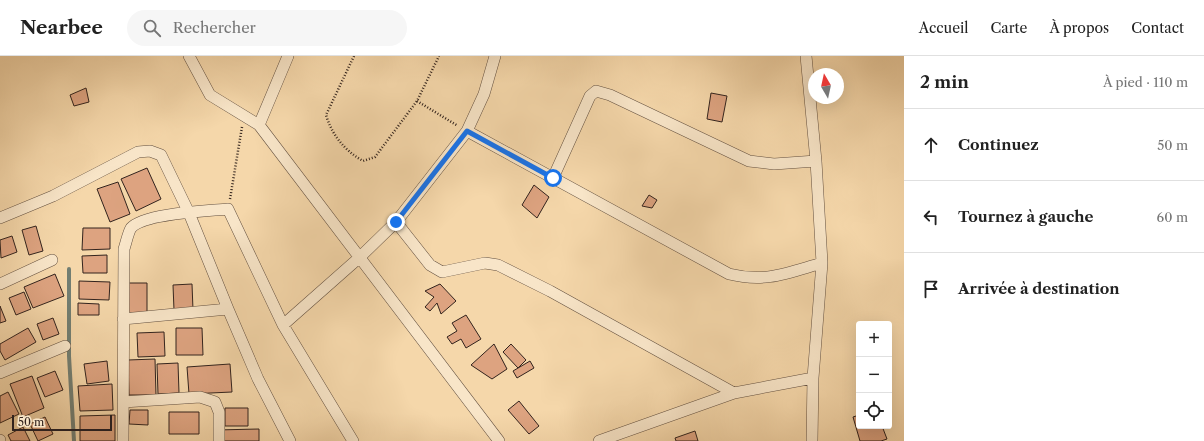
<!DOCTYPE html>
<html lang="fr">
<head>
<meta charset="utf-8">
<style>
	body { margin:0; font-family:"Libre Caslon Text",serif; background:#f6f6f6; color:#222 }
	.controls { position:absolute; right:12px; bottom:12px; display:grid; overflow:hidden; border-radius:4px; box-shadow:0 4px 16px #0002 }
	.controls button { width:36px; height:36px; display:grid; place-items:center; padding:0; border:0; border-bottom:1px solid #e0e0e0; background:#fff; color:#222; font:20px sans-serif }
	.compass { position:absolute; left:808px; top:12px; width:36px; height:36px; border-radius:50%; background:#fff; box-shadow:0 4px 16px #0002; rotate:351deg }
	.scale { position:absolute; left:12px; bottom:10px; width:100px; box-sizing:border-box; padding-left:4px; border:2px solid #32231d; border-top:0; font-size:11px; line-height:14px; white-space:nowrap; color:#32231d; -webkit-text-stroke:3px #f8e5c8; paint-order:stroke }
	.stop { position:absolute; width:12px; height:12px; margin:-9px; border:3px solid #1a73e8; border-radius:50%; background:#fff }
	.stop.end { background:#1a73e8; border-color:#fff; box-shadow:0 1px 4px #0008 }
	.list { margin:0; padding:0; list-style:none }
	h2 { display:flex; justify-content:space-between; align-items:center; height:52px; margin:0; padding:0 16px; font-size:17px }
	h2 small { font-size:13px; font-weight:400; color:#767676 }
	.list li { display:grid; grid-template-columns:26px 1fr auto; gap:12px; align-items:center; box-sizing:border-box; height:72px; padding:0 16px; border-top:1px solid #e0e0e0 }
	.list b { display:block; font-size:15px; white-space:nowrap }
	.list em { font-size:13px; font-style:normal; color:#767676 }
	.icon { flex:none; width:22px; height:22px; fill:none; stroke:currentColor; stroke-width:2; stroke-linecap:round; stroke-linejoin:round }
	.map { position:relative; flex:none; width:904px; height:385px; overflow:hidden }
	header { display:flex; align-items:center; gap:24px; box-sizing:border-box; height:56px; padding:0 20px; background:#fff; border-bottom:1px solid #e0e0e0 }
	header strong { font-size:19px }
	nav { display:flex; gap:22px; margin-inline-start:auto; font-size:14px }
	.search { width:280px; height:36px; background:#f6f6f6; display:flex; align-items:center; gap:10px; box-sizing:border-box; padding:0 14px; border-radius:22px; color:#767676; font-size:15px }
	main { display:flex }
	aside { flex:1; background:#fff }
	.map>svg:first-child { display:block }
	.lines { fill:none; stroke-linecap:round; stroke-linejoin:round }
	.stream { stroke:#727e72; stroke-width:4 }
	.building { fill:#dda380; stroke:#32231d }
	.street-casing { stroke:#635040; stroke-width:12 }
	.path { stroke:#32231d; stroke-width:2.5; stroke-dasharray:1 2; stroke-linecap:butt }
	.street { stroke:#f8e5c8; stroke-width:11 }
	.route { stroke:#1a73e8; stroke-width:5 }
</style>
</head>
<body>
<header>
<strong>Nearbee</strong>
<div class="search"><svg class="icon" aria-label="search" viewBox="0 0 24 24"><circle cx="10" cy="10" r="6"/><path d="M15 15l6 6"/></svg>Rechercher</div>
<nav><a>Accueil</a><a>Carte</a><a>À propos</a><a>Contact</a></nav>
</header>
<main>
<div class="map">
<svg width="904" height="385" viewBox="0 0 904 385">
	<rect width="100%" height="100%" fill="#f5d7aa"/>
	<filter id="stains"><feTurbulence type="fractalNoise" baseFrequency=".005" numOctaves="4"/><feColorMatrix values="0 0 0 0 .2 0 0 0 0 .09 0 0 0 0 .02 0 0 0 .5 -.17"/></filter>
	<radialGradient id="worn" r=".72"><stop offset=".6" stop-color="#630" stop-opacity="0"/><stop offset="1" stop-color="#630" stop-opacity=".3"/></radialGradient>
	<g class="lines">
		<!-- stream -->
		<path class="stream" d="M69 213V300L74 385"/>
	</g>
	<!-- building -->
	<path class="building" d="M86 32 89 46 74 50 70 39Z
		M711 37 727 40 722 66 707 63Z
		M147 112 161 143 136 155 121 123Z
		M118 126 130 158 110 166 97 133Z
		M534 129 549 141 537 162 522 149Z
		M649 139 657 144 652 152 642 150Z
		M36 170 43 195 29 199 22 174Z
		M83 172H110V193L82 194Z
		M12 180 17 196 1 202 0 184Z
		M107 199V217H83L82 200Z
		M55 218 64 240 33 252 24 231Z
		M79 225 110 226 109 244 79 243Z
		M125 227H147V257H124Z
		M192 228 193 254H174L173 229Z
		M440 228 456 245 441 258 437 247 430 255 425 251 434 241 425 235Z
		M24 236 31 253 16 259 9 242Z
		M78 247 99 248V259H78Z
		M0 250 6 265 0 267Z
		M466 259 481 283 466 292 461 283 452 288 447 281 457 275 452 267Z
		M53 262 59 278 43 284 37 268Z
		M28 272 36 286 5 304 0 295V288Z
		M176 272H202L203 299H176Z
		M164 276 165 300 138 301 137 277Z
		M494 288 507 313 492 323 471 309Z
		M511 288 526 304 518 312 503 296Z
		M155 303 156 339H129L128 304Z
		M107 305 109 325 87 328 84 308Z
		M530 305 534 312 517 322 513 315Z
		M178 307 179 337 158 338 157 308Z
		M230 308 232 336 189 338 187 311Z
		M55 315 63 334 45 341 37 322Z
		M32 320 44 352 23 361 10 328Z
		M112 328 113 354 80 355 78 330Z
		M8 336 19 358 0 367V340Z
		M519 345 539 370 529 378 508 354Z
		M225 352H248V370H225Z
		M130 354H148V369L129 368Z
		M169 356H199V378H169Z
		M115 359V385H80V360Z
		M859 359V370H882L887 383 881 385H860L853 361Z
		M45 361 53 378 38 385 30 368Z
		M23 371 30 385H11L8 379Z
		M259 373V385H216V374Z
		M695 375 698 385H676L675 382Z"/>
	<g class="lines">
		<!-- street casing -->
		<g class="street-casing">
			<path id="street" d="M189 0 210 39 259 69 499 385
				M806 0 816 105 822 207 813 322 812 385
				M259 69 288 0
				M467 75 729 218C766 227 787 217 822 207
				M553 122 590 40 596 35 610 39 749 105 774 108 816 105
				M0 162 53 140 138 96 150 95 161 99 189 157 228 253 258 323 290 385
				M396 166 430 209 442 216 485 207 498 209 550 235 734 337
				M0 228 52 204
				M123 263 228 253
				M283 269 360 201 396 166 467 75 484 38 495 0
				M0 317 65 290
				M123 346 200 341 215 346 219 356V385
				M0 384V385
				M123 385 124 193C126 187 128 177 131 172 144 157 209 155 228 153L283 269 353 385
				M599 385 734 337 813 322"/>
		</g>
		<!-- path -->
		<path class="path" d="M354 0 326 59C332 79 344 94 363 105L375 101 417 45 439 0
			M417 45 458 70
			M230 143 242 71"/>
		<!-- street -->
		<use href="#street" class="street"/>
	</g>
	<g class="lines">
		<!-- route -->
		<path class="route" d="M396 166 467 75 553 122"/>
	</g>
	<rect width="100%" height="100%" filter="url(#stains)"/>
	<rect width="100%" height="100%" fill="url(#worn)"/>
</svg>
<div class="controls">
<button>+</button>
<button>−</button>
<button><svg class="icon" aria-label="locate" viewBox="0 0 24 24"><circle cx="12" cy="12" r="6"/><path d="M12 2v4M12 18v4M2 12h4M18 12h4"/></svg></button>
</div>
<svg class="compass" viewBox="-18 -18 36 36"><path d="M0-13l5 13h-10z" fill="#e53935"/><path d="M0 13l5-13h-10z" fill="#767676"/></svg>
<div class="scale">50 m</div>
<div class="stop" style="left:553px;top:122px"></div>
<div class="stop end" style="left:396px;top:166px"></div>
</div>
<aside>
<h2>2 min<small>À pied · 110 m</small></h2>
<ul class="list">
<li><svg class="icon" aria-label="ahead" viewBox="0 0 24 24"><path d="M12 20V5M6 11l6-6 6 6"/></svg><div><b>Continuez</b></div><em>50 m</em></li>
<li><svg class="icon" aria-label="left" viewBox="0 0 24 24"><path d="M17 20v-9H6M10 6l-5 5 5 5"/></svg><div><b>Tournez à gauche</b></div><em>60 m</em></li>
<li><svg class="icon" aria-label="arrive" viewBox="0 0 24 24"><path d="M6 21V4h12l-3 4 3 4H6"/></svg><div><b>Arrivée à destination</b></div></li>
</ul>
</aside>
</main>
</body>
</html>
